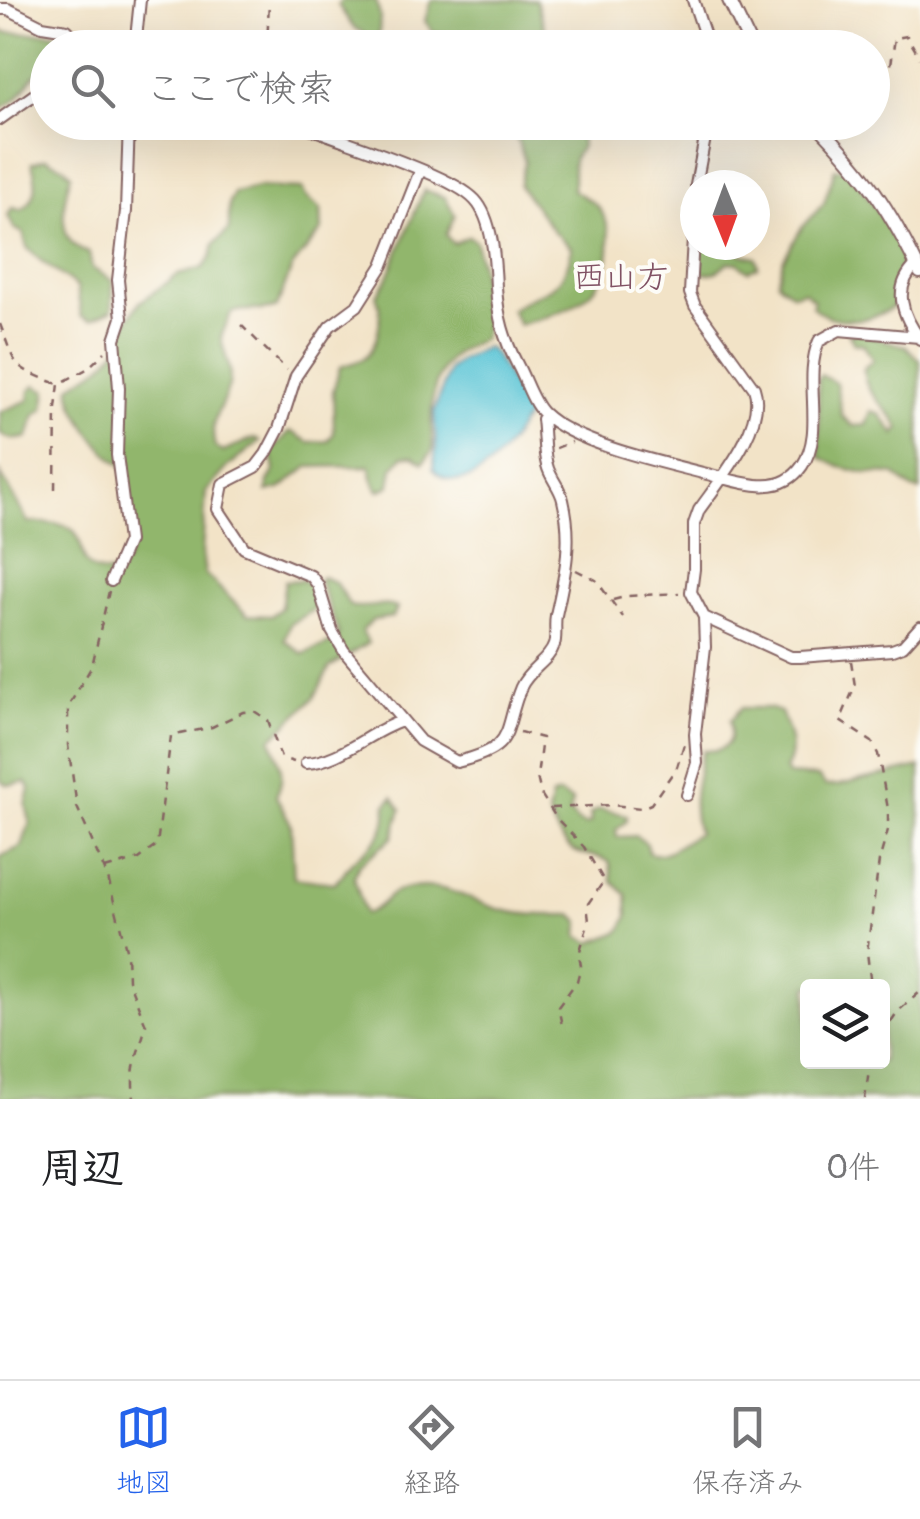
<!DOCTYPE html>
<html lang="ja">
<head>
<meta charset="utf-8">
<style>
	body { margin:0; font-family:Pangolin,"Klee One",sans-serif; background:#f2f2f2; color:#202124 }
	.controls { position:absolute; right:30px; bottom:30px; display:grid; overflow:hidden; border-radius:10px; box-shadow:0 10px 40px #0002 }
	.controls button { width:90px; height:90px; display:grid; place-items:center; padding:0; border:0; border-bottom:2px solid #e0e0e0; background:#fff; color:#202124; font:50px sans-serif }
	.compass { position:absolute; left:680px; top:170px; width:90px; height:90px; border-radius:50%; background:#fff; box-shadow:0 10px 40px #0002; rotate:179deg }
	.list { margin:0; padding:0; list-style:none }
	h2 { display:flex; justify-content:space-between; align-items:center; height:130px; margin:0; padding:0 40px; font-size:42px }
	h2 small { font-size:32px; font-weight:400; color:#757577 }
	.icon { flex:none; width:55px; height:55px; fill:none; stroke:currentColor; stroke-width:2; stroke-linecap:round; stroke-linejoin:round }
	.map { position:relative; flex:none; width:920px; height:1099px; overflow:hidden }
	.search { position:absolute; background:#fff; box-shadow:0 10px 40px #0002; left:30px; right:30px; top:30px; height:110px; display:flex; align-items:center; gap:25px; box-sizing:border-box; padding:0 35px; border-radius:55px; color:#757577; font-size:38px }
	.sheet { height:280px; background:#fff }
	nav { display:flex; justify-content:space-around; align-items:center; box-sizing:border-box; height:140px; border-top:2px solid #e0e0e0; background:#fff; font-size:28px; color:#757577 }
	nav a { display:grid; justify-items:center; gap:5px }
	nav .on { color:#2563eb }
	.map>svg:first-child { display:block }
	.forest { fill:#91b66c; stroke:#6e6a4c; stroke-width:2.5; fill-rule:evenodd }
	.water { fill:#59c4d5; stroke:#527280; stroke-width:2.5 }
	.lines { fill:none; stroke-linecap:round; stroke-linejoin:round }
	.minor-casing { stroke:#856462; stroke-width:14 }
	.major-casing { stroke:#856462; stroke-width:16 }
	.path { stroke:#856462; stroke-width:2.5; stroke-dasharray:8 8; stroke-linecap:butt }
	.minor { stroke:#fff; stroke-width:10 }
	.major { stroke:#fff; stroke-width:12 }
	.labels { text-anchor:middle; stroke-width:8; stroke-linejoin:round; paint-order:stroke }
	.neighbourhood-label { font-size:32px; fill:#815264; stroke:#fdfcf7 }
</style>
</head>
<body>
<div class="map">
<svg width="920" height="1099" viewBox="0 0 920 1099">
	<rect width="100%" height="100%" fill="#fdfcf7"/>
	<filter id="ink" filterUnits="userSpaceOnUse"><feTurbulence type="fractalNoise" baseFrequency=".01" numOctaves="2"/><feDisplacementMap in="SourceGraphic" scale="20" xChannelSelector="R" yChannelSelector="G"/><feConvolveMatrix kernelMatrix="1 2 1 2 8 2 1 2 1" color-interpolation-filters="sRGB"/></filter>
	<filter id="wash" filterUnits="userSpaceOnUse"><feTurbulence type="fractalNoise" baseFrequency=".0048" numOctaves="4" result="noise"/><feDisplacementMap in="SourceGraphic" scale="40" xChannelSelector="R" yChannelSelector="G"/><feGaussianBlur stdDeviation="2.25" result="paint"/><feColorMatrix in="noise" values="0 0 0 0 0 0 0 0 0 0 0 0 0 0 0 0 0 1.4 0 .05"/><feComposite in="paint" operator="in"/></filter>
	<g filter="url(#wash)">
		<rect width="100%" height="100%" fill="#f2e3c7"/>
		<!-- forest -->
		<path class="forest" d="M341 0H376L380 16 379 35 374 39 353 27 338 5Z
			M431 0H536L550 47H454L447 34 433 32 425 21Z
			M0 29 6 33H53L66 38 70 47 48 48 47 63C28 76 25 100 0 108Z
			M511 123H579L581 146 573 160V190C581 196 592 200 598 207 609 221 610 235 609 252 605 302 559 313 519 325L511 310C544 283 562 299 572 248L554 232 519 185 525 161Z
			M46 158 63 166 71 174C63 200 54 244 89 253L92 268 113 281 112 310 91 320 81 316 77 287 40 260 27 248 23 233 14 228 8 216 12 208 22 210C39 197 37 182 32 163Z
			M835 169H848L893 232 903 259 895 305C874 322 831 327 812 306L814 300 804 291 793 294 777 282 783 260 801 229 824 203Z
			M261 187 302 189 306 197 321 209 322 230 292 267 277 307C261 314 247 306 231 313L221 337C223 354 233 367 229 385 222 411 208 417 215 447L223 452 254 438 260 441 228 467 206 492 202 553 205 574 247 615 271 616 281 608 285 581 302 580 314 586 318 607 290 624 284 640 303 654 330 643 339 635 319 580 322 577 335 582 350 606C367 610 382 601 397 608L393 617 373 620 362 631 368 643 330 667 314 698 271 739C279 760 287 775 276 796L291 824 294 878 334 883C345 875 346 866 355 859 376 842 388 833 386 805L393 797 401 809 393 837 359 865 354 877 365 914C381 910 387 892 404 889 448 881 463 899 502 910 525 916 550 915 573 915L580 922 578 936 592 943 621 931 628 916 627 895 612 881 610 863C599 854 591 857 579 853 564 849 554 827 548 814L552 796 559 794 572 801 570 813 578 822 586 825 591 822 590 814 599 809 627 815V821L616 830 617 837 636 836 647 844 649 853C666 859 683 841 698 833 689 801 696 783 703 750 725 753 734 743 730 721L741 708H768L781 712C788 731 797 751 785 769L788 775 818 777 826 786 839 785 920 767V1099H0V857L22 846 30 822 26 805 30 788 26 782 8 785 0 780V473L28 522C41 524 63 521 73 530 83 539 80 555 88 565 92 570 103 574 109 573 146 570 128 489 124 466 105 458 68 407 71 386L102 366 121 344 126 322 140 302 178 275 203 268 211 257 214 244 229 230V204L234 193ZM808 986H882V1062H808Z
			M424 190 445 197 455 215 446 235 453 244 469 236 476 242 488 312 483 339C474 344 461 348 454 355 428 378 430 419 433 450L423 463 414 456H403L393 468 390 486 379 491 372 478 370 466 308 467 280 489 267 492 268 481 275 470 271 452 290 431 309 442 328 441 334 433 333 391 340 367C347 365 358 362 364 358 379 346 384 312 376 296L387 279Z
			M698 245H718L723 250 756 257 758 266 748 271 738 263 728 262 716 272 704 274 696 267Z
			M859 333 906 346 920 360V491L912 489 894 474 865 473 840 467 820 457 818 379 821 375 836 383 842 416 853 426 866 425 871 411 879 413 895 434 900 429C889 407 862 394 864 368L873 360 863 344 854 343 849 334Z
			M35 385 47 391 44 409 35 415 28 437C17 440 10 441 0 433V412L29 400 30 390Z"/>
		<!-- water -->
		<path class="water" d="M486 347 494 353 526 408 530 406 533 411C519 421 516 436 505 449 487 471 457 495 433 469L436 449 434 411 449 370 460 360Z"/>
	</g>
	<g filter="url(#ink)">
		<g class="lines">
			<!-- minor casing -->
			<g class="minor-casing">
				<path id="minor" d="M693 0 709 48
					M0 9H8L42 26 67 30 85 48
					M96 48 112 43 140 47
					M135 48 140 0
					M0 119 48 85
					M295 122C336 140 450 173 475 200 493 219 495 263 496 287 498 318 504 339 518 366 526 381 532 402 543 413 577 446 673 465 719 477 749 485 782 495 802 466 826 431 802 379 819 341L839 330 919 337
					M420 171 383 265 357 306 330 326 296 376 279 429 266 454 256 467 223 484 218 509 244 548 311 576 318 585 332 631 344 651 420 741 457 762C518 747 502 733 521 687 529 669 549 661 554 645 557 636 554 625 556 615 565 575 573 541 563 500 560 487 550 478 547 465 543 451 544 434 542 419L545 415
					M696 185 708 122
					M916 265C892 288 902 315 920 339
					M111 581 128 541 117 455 119 388 115 339 122 318 118 280 126 211 129 122
					M704 617 791 657H800L892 650 903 646 920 627
					M306 763C342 761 368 732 402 721
					M687 795 697 763 695 734 705 647 704 617 691 592 694 569V524L699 510C720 480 767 425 754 388L695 306 690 293 695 202"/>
			</g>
			<!-- major casing -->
			<g class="major-casing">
				<path id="major" d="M729 0 752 48
					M815 122C866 174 889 208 920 272"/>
			</g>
			<!-- path -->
			<path class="path" d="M267 48 269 0
				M872 89 890 71 895 38 907 36 920 58
				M0 324C17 368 10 366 58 384
				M241 325 287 370
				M556 448 572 442
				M55 489 56 408 59 384 87 369 105 352
				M576 570 596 580 623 617
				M109 591 92 666 68 707V745L77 807 108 878 127 953 128 980 146 1025C138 1058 130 1061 134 1099
				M613 600 628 596 679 593
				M851 661 855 686 840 721 872 742 878 754 888 809V830L879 861 867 952 871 986
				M520 732 542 738 537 777 541 794 557 819 584 847 604 881 587 905 589 921 579 954 581 966 577 981 558 1007 563 1030
				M552 808 612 805 641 808 651 804 677 767 685 741
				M105 869 139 859 157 845 171 736 212 727 243 712 254 711 268 720 281 758 294 762
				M882 1035 898 1011 920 992
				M865 1099 870 1062"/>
			<!-- minor -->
			<use href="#minor" class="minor"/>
			<!-- major -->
			<use href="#major" class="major"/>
		</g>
	</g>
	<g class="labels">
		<!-- neighbourhood labels -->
		<g class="neighbourhood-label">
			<text x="621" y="287">西山方</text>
		</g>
	</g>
</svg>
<div class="controls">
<button><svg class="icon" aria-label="layers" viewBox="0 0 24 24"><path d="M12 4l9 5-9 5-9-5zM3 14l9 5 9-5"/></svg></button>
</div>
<svg class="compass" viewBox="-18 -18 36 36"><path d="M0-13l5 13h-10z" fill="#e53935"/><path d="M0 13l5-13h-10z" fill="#757577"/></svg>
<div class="search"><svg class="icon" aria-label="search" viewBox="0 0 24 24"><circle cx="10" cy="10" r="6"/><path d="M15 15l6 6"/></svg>ここで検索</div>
</div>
<section class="sheet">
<h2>周辺<small>0件</small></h2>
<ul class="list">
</ul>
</section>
<nav>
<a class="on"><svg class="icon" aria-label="map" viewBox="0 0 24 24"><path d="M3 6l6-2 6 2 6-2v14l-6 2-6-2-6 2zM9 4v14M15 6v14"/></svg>地図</a>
<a><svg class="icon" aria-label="directions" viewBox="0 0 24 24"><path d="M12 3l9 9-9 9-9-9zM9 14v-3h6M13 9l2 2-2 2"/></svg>経路</a>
<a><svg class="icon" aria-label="saved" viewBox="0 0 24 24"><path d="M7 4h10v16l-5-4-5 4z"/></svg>保存済み</a>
</nav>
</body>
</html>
